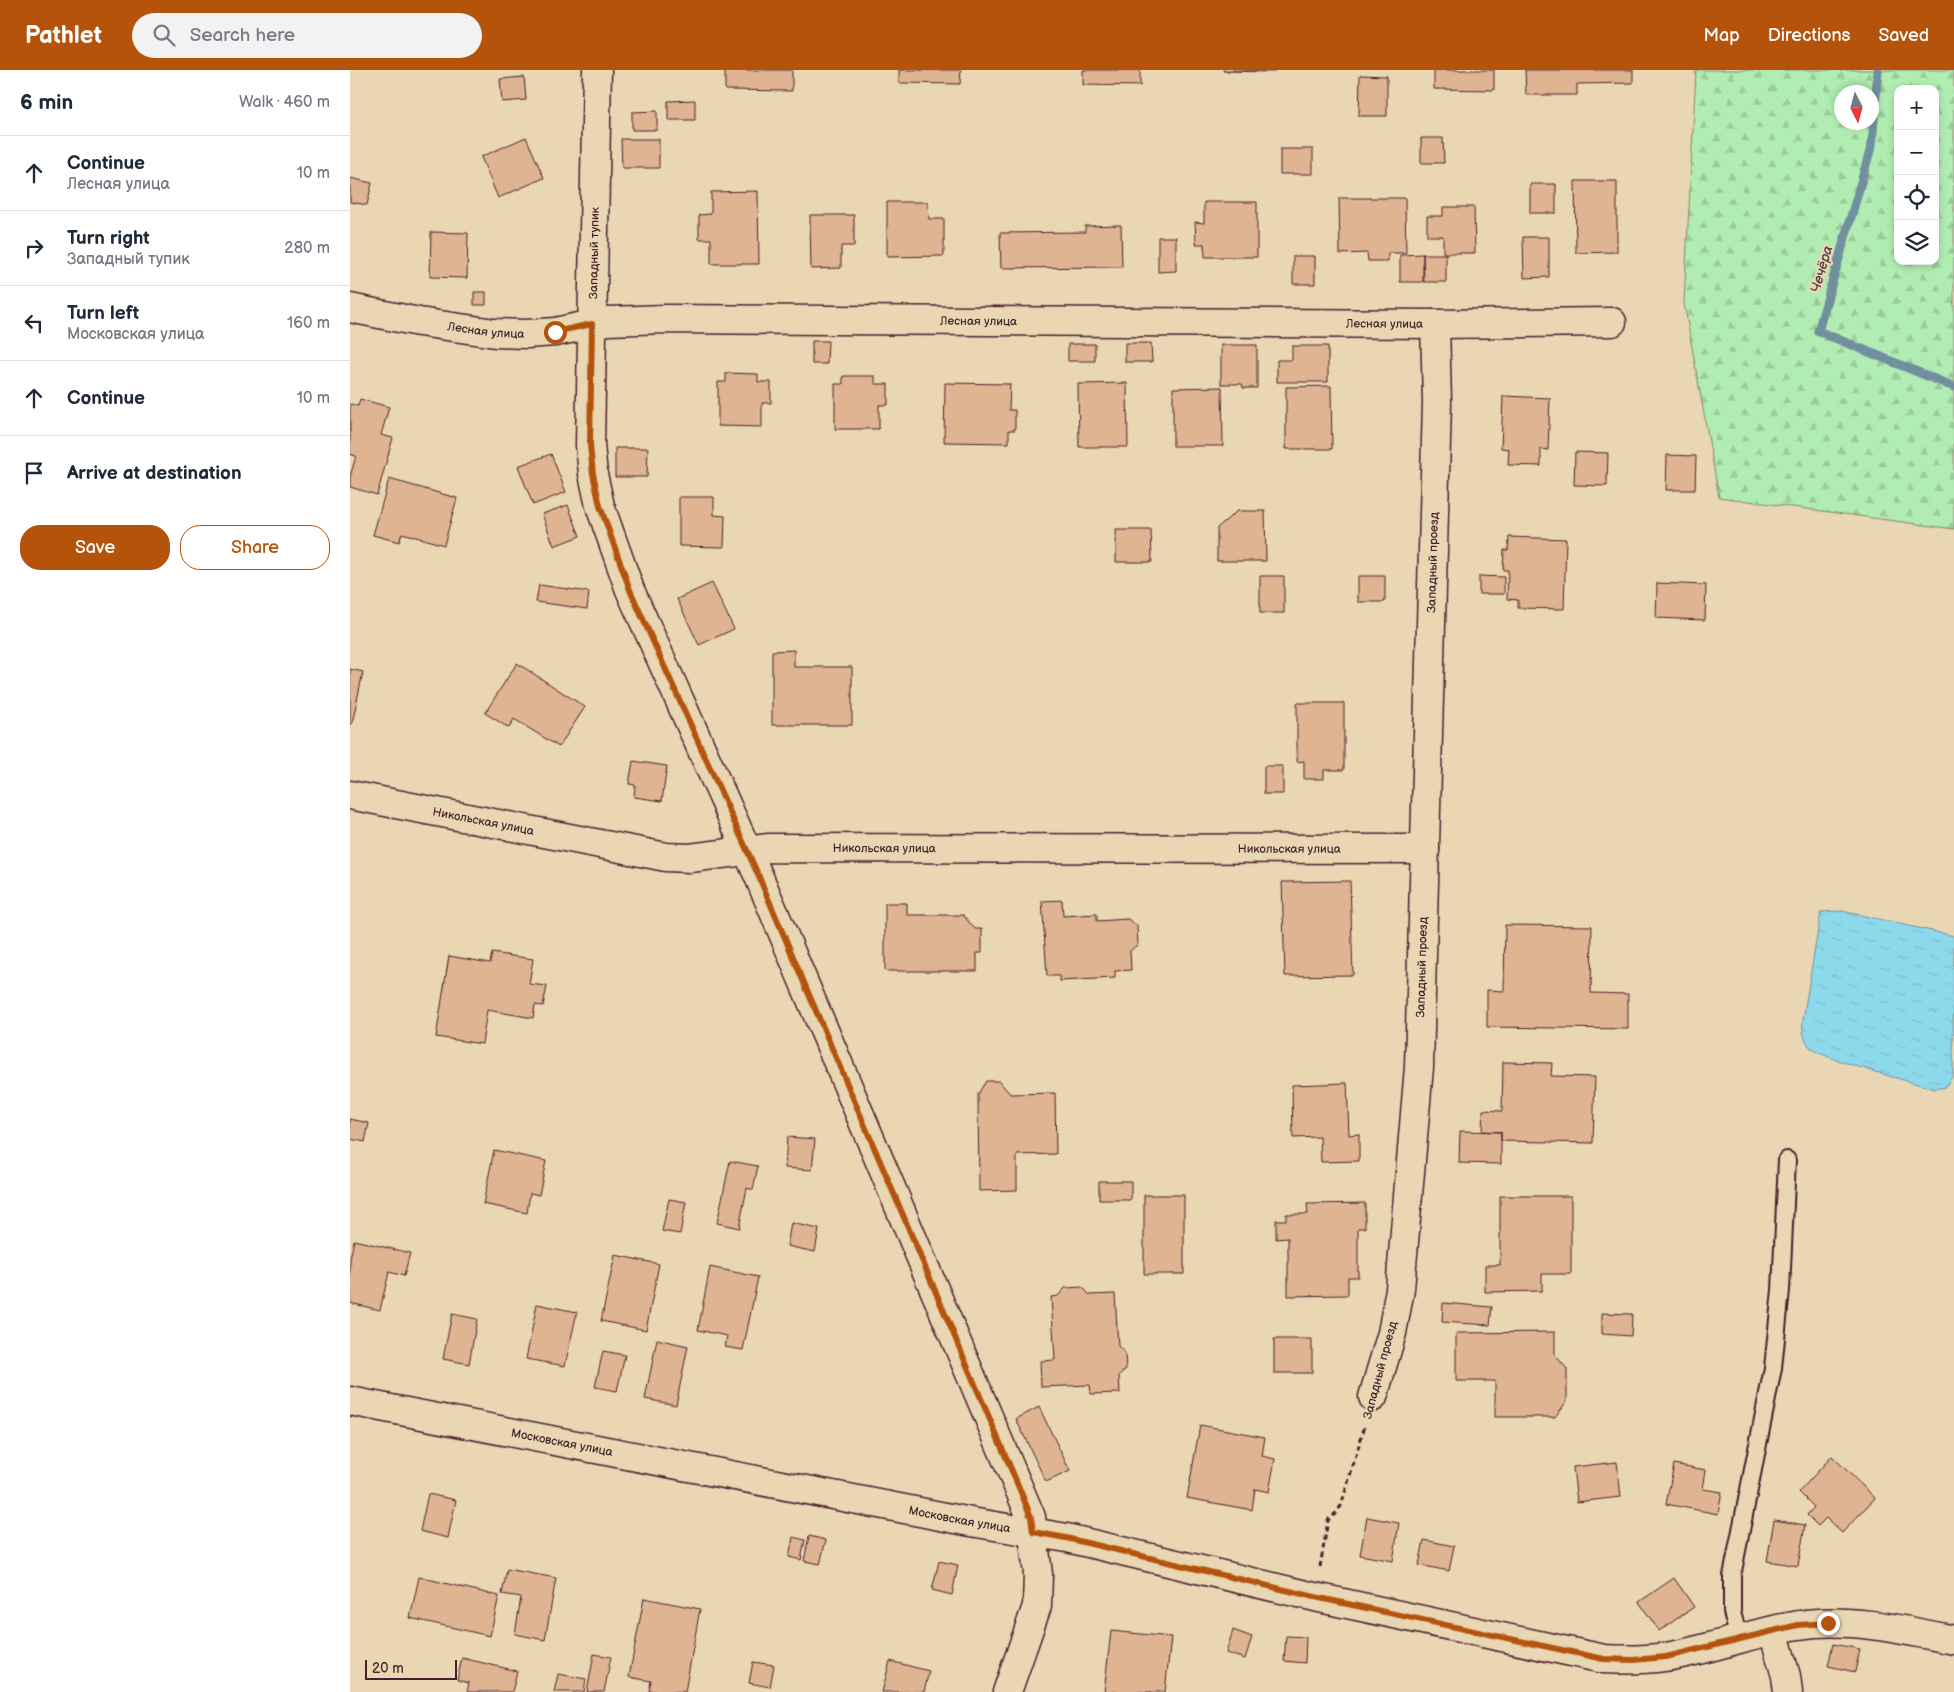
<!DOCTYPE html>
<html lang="en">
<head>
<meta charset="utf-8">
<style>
	body { margin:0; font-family:"Balsamiq Sans",sans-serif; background:#f2f2f3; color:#1f2937 }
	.controls { position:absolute; right:15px; top:15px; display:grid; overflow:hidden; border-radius:10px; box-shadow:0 2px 8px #0003 }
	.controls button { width:45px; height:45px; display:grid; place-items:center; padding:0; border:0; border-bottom:1px solid #e0e1e3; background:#fff; color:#1f2937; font:25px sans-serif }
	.compass { position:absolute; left:1484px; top:15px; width:45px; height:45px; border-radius:50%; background:#fff; box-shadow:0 2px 8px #0003; rotate:174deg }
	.scale { position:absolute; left:15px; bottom:12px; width:92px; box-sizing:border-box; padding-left:5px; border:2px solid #4a1f2b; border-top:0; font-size:14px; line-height:18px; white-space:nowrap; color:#4a1f2b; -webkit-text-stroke:4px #e9d7b4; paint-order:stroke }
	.stop { position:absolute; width:15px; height:15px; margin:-11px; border:4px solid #b45309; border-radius:50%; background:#fff }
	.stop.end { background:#b45309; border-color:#fff; box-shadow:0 1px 5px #0008 }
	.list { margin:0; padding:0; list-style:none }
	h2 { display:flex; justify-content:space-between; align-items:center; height:65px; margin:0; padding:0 20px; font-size:21px }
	h2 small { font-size:16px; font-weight:400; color:#747a83 }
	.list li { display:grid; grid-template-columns:32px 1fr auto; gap:15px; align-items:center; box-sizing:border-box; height:75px; padding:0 20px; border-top:1px solid #e0e1e3 }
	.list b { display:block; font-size:19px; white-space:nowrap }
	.list p { margin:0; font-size:16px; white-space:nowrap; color:#747a83 }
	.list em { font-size:16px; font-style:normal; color:#747a83 }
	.actions { display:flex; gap:10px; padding:15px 20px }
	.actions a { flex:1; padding:11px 0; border:1px solid #b45309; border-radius:20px; text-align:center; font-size:18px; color:#b45309 }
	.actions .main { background:#b45309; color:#fff }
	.icon { flex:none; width:28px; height:28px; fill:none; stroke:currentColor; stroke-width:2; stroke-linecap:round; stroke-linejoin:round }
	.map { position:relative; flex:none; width:1604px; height:1622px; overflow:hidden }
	header { display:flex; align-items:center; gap:30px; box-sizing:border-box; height:70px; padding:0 25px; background:#b45309; color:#fff }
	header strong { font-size:24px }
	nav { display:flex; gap:28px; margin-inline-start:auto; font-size:18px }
	.search { width:350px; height:45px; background:#f2f2f3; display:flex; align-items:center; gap:12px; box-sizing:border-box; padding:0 18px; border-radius:28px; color:#747a83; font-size:19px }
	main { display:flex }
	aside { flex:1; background:#fff }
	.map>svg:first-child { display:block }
	.forest { fill:url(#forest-firs); stroke:#7e866e; fill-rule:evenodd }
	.water { fill:url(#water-ripples); stroke:#728f9f }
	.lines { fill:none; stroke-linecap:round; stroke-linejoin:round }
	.stream { stroke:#728f9f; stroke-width:9 }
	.building { fill:#deb492; stroke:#4a1f2b }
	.lane-casing { stroke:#4a1f2b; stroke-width:20 }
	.street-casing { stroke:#4a1f2b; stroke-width:31 }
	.path { stroke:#4a1f2b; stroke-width:3; stroke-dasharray:5 4; stroke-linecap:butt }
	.lane { stroke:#e9d7b4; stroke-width:16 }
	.street { stroke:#e9d7b4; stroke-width:28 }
	.route { stroke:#b45309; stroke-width:6 }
	.labels { text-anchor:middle; stroke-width:4.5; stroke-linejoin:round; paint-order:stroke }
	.street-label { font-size:12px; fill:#4a1f2b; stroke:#e9d7b4 }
	.water-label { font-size:14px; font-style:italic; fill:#543b48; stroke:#e9d7b4 }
</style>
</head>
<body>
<header>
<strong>Pathlet</strong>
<div class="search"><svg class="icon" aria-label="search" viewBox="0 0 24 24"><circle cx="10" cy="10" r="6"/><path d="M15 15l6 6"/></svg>Search here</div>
<nav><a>Map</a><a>Directions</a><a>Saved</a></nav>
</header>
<main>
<aside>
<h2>6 min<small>Walk · 460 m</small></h2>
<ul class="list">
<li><svg class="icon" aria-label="ahead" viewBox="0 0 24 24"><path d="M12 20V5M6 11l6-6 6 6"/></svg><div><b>Continue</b><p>Лесная улица</p></div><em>10 m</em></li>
<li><svg class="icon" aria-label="right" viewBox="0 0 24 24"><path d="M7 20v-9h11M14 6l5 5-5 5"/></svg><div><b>Turn right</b><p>Западный тупик</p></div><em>280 m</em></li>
<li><svg class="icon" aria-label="left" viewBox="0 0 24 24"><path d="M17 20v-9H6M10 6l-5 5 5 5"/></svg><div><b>Turn left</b><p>Московская улица</p></div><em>160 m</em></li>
<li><svg class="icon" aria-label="ahead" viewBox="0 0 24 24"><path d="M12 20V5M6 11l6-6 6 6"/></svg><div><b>Continue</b></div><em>10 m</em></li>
<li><svg class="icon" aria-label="arrive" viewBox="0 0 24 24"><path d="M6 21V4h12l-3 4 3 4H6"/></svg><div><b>Arrive at destination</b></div></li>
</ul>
<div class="actions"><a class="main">Save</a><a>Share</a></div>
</aside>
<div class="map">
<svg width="1604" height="1622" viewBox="0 0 1604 1622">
	<defs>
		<pattern id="forest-firs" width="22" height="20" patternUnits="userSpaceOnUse" patternTransform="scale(1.25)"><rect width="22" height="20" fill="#b1edb2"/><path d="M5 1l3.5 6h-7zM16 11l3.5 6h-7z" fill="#9acb99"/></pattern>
		<pattern id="water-ripples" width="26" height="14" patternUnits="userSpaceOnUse" patternTransform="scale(1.25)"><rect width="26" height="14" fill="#8dd9ec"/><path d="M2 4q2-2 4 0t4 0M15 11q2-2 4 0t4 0" fill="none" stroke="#7bbacb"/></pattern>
	</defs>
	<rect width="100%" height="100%" fill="#e9d7b4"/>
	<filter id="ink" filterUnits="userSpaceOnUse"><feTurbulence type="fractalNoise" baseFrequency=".02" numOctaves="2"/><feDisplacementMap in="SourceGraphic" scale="10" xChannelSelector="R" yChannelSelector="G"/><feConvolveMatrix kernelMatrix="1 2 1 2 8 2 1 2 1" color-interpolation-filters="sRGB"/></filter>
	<g filter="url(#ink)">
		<!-- forest -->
		<path class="forest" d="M1346 0H1604V459L1369 427 1334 233ZM1548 19H1585V191H1548ZM1492 22H1522V52H1492Z"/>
		<!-- water -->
		<path class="water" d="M1492 841 1604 866 1603 1006 1595 1017 1585 1019C1565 1013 1470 988 1461 978 1453 969 1452 960 1453 949L1471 842Z"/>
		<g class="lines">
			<!-- stream -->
			<path class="stream" d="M1528 0 1522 74 1468 261 1604 317"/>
		</g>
		<!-- building -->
		<path class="building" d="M375 0H442V21L375 20Z
			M549 0H611L610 14 549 13Z
			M733 0H790V16L733 15Z
			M873 0H924V2L873 1Z
			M1084 0H1144V20L1084 19Z
			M1175 0H1283V13L1227 14V25H1176Z
			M1010 5 1037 6V46H1009Z
			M174 7 176 30 152 32 150 9Z
			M345 30V50H318V31Z
			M307 41V60H282V42Z
			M176 67 194 108 148 128 131 87Z
			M1071 68H1093L1094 93H1071Z
			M271 69H309V98H272Z
			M930 79H963V104H930Z
			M0 108 22 113 17 135 0 132Z
			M1225 111H1267V182L1226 183Z
			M1180 114H1206V143H1180Z
			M408 121 409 194H361V169H349V145L361 144V122Z
			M989 128H1055L1056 183H1038V191H1018L1017 183 990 184Z
			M537 132H578L579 149H594V186L537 187Z
			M854 132H907V187H855L854 174H846L845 152 854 153Z
			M1093 137H1124L1125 183H1093V166H1077V146H1093Z
			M460 145H504V176H491V198L461 199Z
			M771 155 772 197 651 198 650 163 735 162V156Z
			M81 162 118 163 117 208 80 207Z
			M808 167H826V201L808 202Z
			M1173 167H1199V207L1174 208Z
			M1073 184H1096V212H1074Z
			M1073 184V212H1050V185Z
			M943 186H965V214H943Z
			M124 222H136V235H124Z
			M462 271H478L477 294H462Z
			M775 273H801L802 292H775Z
			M718 274H745V291H718Z
			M871 275H907V318H893L892 314H871Z
			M942 276H978V312H927V290H942Z
			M376 303 408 304V312H421V333H412V357L368 356V312H376Z
			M493 306H525V314H538V335H529V359H485V314H493Z
			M595 313 660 314 659 340H665V360H659V373L594 372Z
			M777 313 778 377H729L728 314Z
			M981 316 982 379H936V317Z
			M872 317 873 376H823V318Z
			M1153 326 1200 328 1198 380 1191 379V396L1158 395 1159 379 1151 378Z
			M10 329 39 337 31 365 43 368 27 425 0 417V407L6 386 0 384V334L8 336Z
			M265 378H298L297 407H265Z
			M1225 382 1258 383 1257 416 1224 415Z
			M201 384 216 422 183 435 168 396Z
			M1317 385 1346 386 1345 420H1316Z
			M39 409 107 428 94 475 52 463 49 472 23 465Z
			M329 427H364V445L375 446 374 477 329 476Z
			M218 435 230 466 204 476 192 444Z
			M887 441H915L916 491H867V458Z
			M766 460H801L802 492H766Z
			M1159 467 1216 469 1214 539 1168 538V530L1157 529 1158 500H1153L1154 480H1158Z
			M910 506H934V543H910Z
			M1008 506H1035V532H1008Z
			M1129 506 1154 507V524H1129Z
			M362 513 384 559 349 575 327 529Z
			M1307 513 1356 515 1355 550 1306 548Z
			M189 515 239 522 237 539 186 532Z
			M444 580V597H502V655H422V581Z
			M167 593 235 637 209 677 164 649 159 658 135 643Z
			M0 599 13 602 2 654H0Z
			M947 633H994V700H974V709H954V691L947 692Z
			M283 691 317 696 312 731 284 727 285 715 279 714Z
			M914 696H933V724H914Z
			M1000 811 1003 905 935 906 932 812Z
			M712 830 713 846 747 844V851L778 849 787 856 788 874 780 881 781 900 765 901V908L710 911 709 906H697L692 831Z
			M535 833H557V845H613L625 859H632V883H627V901H535Z
			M1155 855 1242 856 1241 923 1278 924V959L1137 957V920L1154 921Z
			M142 883 183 889 179 914 197 916 193 936 185 935 183 948 137 940 132 974 86 967 99 886 140 893Z
			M1153 992 1202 993 1201 1006 1245 1007 1243 1073 1151 1071V1062L1132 1061 1133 1040 1152 1041Z
			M636 1011H649L660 1024 705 1023 706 1084 667 1085V1120L629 1121 628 1024Z
			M997 1013 999 1065 1009 1064V1091L971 1092 970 1067 943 1068 942 1015Z
			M0 1049 19 1053 15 1072 0 1069Z
			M1110 1061 1151 1062V1094L1109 1093Z
			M437 1067 465 1069 462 1100 435 1098Z
			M144 1080 196 1091 189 1125 180 1123 177 1143 133 1134Z
			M380 1091 408 1096 403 1120 397 1118 389 1158 367 1153Z
			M749 1111H781V1130H749Z
			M794 1125H834V1204H794Z
			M1150 1126H1221V1204H1192V1221L1135 1222V1195H1150Z
			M319 1129 336 1132 330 1164 312 1161Z
			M1015 1133V1158H1008V1207H998V1225L938 1226V1168L926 1169V1150H936V1144H958L957 1134Z
			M441 1153 469 1159 465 1182 437 1176Z
			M4 1170 60 1183 54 1206 39 1202 30 1240 0 1233V1189Z
			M265 1185 309 1194 296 1260 251 1251Z
			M360 1197 408 1207 393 1280 375 1277 377 1266 348 1260Z
			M732 1217 740 1225 765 1224 768 1276 775 1283 776 1299 769 1305 770 1323 741 1324 740 1315 691 1317 690 1291 705 1290 701 1227 708 1226 715 1218Z
			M1093 1233 1142 1237 1140 1255 1092 1252Z
			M187 1234 227 1242 215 1296 176 1289Z
			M1252 1243 1282 1244 1281 1266 1252 1264Z
			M102 1244 127 1249 119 1294 93 1289Z
			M1205 1262V1285L1217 1299V1331L1205 1347H1145V1311H1106V1263Z
			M307 1269 338 1276 326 1335 295 1329Z
			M924 1269H962V1303H924Z
			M253 1281 275 1285 267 1321 245 1317Z
			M689 1337 720 1401 696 1412 666 1349Z
			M850 1355 915 1367 912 1386 925 1389 919 1422 905 1419 902 1440 837 1428Z
			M1482 1386 1525 1428 1492 1463 1476 1448 1468 1456 1457 1445 1464 1437 1449 1422Z
			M1267 1392 1271 1427 1227 1432 1223 1397Z
			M1324 1394 1356 1400 1353 1419 1372 1422 1368 1444 1316 1434Z
			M78 1424 106 1430 98 1468 70 1461Z
			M1017 1447 1049 1453 1043 1491 1010 1485Z
			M1424 1450 1455 1455 1448 1496 1417 1491Z
			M459 1466 476 1470 470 1494 454 1491Z
			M443 1467 455 1470 451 1490 439 1487Z
			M1074 1470 1104 1476 1099 1501 1069 1495Z
			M589 1491 608 1495 602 1525 582 1520Z
			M157 1499 206 1508 195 1570 165 1564 171 1527 152 1524Z
			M69 1507 149 1526 140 1566 60 1548Z
			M1324 1508 1344 1537 1309 1561 1289 1532Z
			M294 1528 350 1539 335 1622 299 1621 301 1611 279 1607Z
			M883 1560 902 1567 895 1589 876 1583Z
			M761 1561 821 1567 815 1622H754Z
			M936 1566 956 1567 955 1593 934 1591Z
			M1483 1574 1510 1579 1505 1602 1478 1596Z
			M244 1584 261 1587 254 1622H237Z
			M112 1588 167 1601 162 1622H117L119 1613 107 1610Z
			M540 1591 579 1601 574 1622H532Z
			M403 1592 424 1595 420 1617 399 1613Z
			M208 1604 236 1609 234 1622H204Z"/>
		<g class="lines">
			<!-- lane casing -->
			<g class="lane-casing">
				<path id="lane" d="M1389 1569 1382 1542V1506L1423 1298 1431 1220 1437 1090"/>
			</g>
			<!-- street casing -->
			<g class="street-casing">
				<g id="street">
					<path d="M247 0 240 375 243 404 250 436 280 520 409 807 681 1447 688 1504 687 1536 657 1622"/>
					<path id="s1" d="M0 238 69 252 145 263 177 264 205 262 258 251 316 249 1085 254 1262 252"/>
					<path id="s2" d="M0 725 316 787 340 788 419 778 1075 779"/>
					<path id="s3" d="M1023 1327 1042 1263 1050 1219 1069 997 1087 332 1085 254"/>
					<path id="s4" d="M0 1331 621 1452 717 1468 965 1527 1254 1589C1274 1590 1294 1590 1315 1587 1360 1580 1403 1562 1449 1555 1499 1547 1555 1560 1604 1570"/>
					<path d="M1423 1561 1436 1606 1438 1622"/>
				</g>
			</g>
			<!-- path -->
			<path class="path" d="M970 1497 978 1450 985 1444 991 1436 1015 1355"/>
			<!-- lane -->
			<use href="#lane" class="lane"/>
			<!-- street -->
			<use href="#street" class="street"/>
		</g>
	</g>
	<g class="lines" filter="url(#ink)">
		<!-- route -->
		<path class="route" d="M205 262 242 254 240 375 243 404 250 436 280 520 409 807 670 1420 681 1447 683 1462 716 1468 965 1527 1254 1589 1283 1590 1316 1587 1448 1555 1478 1553"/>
	</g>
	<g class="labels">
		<!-- street labels -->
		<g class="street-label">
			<text transform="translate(244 183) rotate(-89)" y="4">Западный тупик</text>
			<text dy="4" stroke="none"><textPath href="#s1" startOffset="632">Лесная улица</textPath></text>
			<text dy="4" stroke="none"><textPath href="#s1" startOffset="1038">Лесная улица</textPath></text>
			<text dy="4" stroke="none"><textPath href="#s1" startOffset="138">Лесная улица</textPath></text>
			<text dy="4" stroke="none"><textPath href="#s3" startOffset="839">Западный проезд</textPath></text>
			<text dy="4" stroke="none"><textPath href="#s2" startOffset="136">Никольская улица</textPath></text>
			<text dy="4" stroke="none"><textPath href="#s2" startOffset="541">Никольская улица</textPath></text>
			<text dy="4" stroke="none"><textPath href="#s2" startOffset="946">Никольская улица</textPath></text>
			<text dy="4" stroke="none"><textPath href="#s3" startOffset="434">Западный проезд</textPath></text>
			<text transform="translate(1030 1300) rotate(-75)" y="4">Западный проезд</text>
			<text dy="4" stroke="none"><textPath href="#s4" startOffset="216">Московская улица</textPath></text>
			<text dy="4" stroke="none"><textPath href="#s4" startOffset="621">Московская улица</textPath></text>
		</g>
		<!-- water labels -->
		<g class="water-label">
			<text transform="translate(1471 199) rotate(-74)" y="5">Чечёра</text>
		</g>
	</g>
</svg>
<div class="controls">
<button>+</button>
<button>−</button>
<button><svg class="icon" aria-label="locate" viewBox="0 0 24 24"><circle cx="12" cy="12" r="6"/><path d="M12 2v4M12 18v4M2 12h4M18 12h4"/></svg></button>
<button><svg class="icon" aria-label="layers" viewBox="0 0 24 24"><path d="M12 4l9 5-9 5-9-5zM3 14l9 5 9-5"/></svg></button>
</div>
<svg class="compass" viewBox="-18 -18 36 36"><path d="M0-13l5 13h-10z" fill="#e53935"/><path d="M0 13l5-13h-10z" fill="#747a83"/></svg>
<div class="scale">20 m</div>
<div class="stop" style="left:205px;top:262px"></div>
<div class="stop end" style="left:1478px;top:1553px"></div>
</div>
</main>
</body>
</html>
